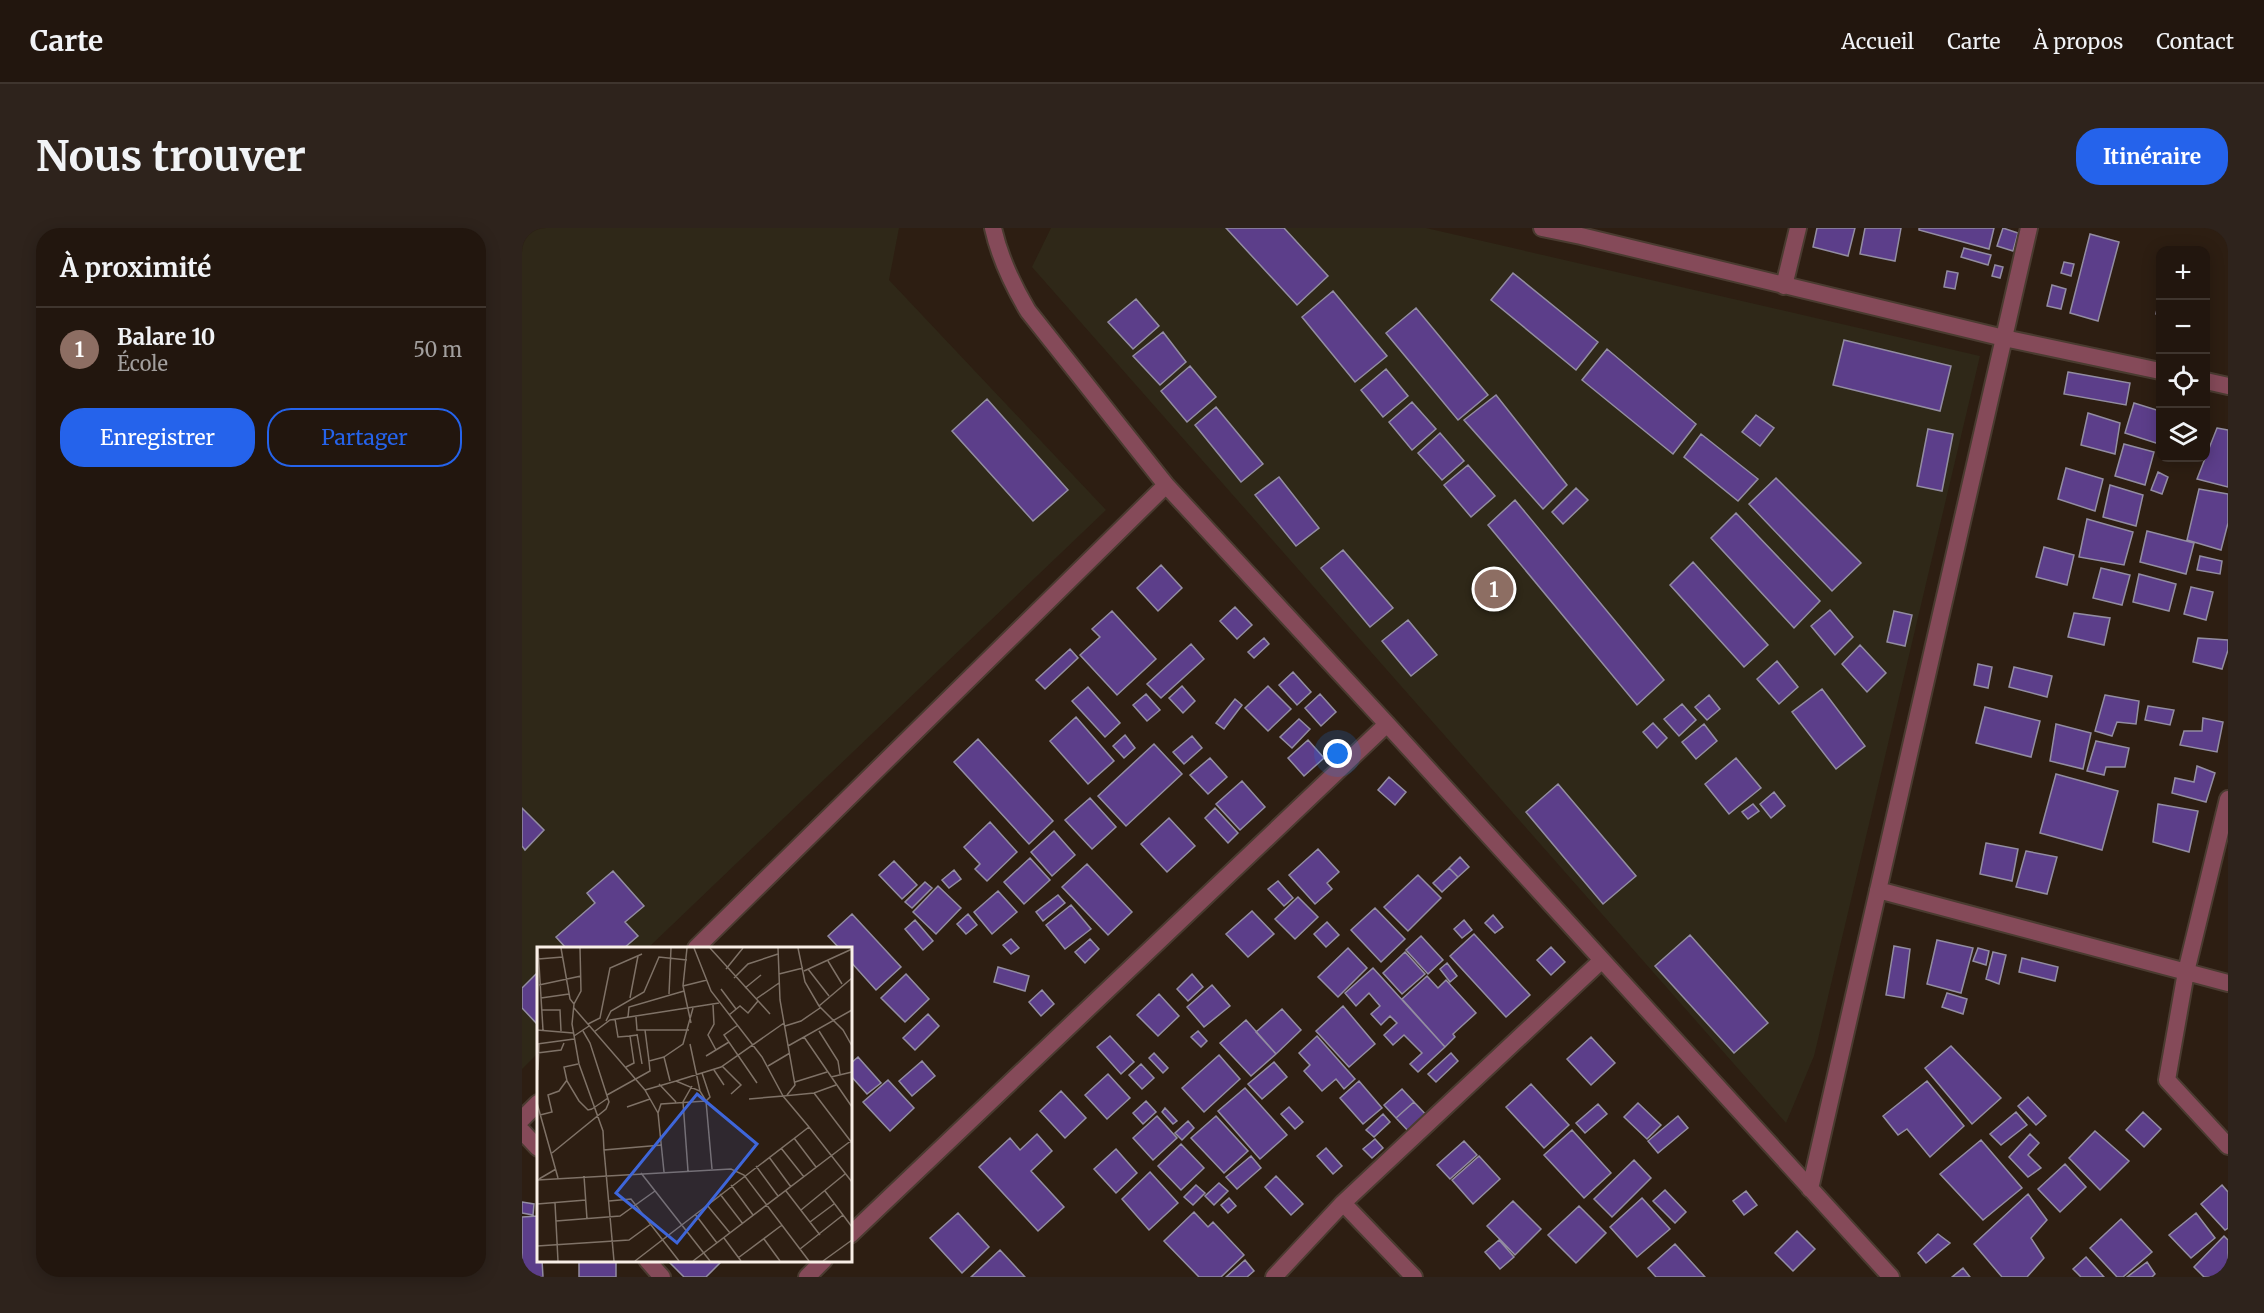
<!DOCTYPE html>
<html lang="fr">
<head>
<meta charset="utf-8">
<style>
	body { margin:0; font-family:Merriweather,serif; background:#2e231c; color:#f1f3f6 }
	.controls { position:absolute; right:18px; top:18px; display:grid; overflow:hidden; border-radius:12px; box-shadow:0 3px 15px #0003 }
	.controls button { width:54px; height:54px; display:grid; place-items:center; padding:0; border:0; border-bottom:2px solid #3f352e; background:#22160e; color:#f1f3f6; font:30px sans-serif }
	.you { position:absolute; left:816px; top:526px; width:21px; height:21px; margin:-15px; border:4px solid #fff; border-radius:50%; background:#1a73e8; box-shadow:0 0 0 9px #1a73e833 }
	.badge { display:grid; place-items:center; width:39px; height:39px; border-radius:50%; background:#2563eb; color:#fff; font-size:20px; font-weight:700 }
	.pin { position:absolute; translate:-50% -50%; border:3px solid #fff; box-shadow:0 2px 6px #0006 }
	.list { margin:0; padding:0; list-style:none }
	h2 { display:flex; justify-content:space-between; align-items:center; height:78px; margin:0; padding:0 24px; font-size:26px }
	h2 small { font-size:20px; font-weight:400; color:#a29f9e }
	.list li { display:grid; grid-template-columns:39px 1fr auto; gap:18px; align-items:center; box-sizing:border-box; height:84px; padding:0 24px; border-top:2px solid #3f352e }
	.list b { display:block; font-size:22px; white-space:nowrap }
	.list p { margin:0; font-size:20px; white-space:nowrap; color:#a29f9e }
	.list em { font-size:20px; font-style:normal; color:#a29f9e }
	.actions { display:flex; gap:12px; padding:18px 24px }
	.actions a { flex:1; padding:14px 0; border:2px solid #2563eb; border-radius:24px; text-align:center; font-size:21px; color:#2563eb }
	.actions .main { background:#2563eb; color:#fff }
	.icon { flex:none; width:33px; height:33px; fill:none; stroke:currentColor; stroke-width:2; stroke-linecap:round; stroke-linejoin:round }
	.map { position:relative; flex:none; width:1706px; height:1049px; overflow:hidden; border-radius:24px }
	header { display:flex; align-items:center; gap:36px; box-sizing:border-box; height:84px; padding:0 30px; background:#22160e; border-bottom:2px solid #3f352e }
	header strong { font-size:28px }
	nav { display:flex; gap:33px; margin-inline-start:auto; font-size:21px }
	.intro { display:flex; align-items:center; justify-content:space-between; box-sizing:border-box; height:144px; padding:0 36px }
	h1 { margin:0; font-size:42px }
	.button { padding:15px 27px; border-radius:24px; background:#2563eb; color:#fff; font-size:21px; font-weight:700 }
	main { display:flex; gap:36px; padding:0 36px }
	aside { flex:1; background:#22160e; border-radius:24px; box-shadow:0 3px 15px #0003 }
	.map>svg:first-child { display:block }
	.education { fill:#2f2818 }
	.building { fill:#5c3e8a; stroke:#938da2; stroke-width:1.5 }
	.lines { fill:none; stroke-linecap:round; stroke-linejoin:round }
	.minor-casing { stroke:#4a3b30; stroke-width:20 }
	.minor { stroke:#854a59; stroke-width:16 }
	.inset-road { fill:none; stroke:#7f7267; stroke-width:1.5 }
	.view { fill:#3e66da; fill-opacity:0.15; stroke:#3e66da; stroke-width:3 }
	.inset-edge { fill:none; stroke:#f9efe7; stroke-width:3 }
</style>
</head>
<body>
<header>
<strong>Carte</strong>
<nav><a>Accueil</a><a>Carte</a><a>À propos</a><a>Contact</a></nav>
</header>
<div class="intro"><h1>Nous trouver</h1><a class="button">Itinéraire</a></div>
<main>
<aside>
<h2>À proximité<small></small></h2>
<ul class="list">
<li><span class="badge" style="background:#8d6e63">1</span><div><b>Balare 10</b><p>École</p></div><em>50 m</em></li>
</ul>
<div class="actions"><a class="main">Enregistrer</a><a>Partager</a></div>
</aside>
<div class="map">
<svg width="1706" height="1049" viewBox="0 0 1706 1049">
	<rect width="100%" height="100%" fill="#2d1e12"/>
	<!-- education -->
	<path class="education" d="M0 0H377L367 52 584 282 126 720H16V825L0 841Z
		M529 0H904L1458 128 1292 828 1264 895 510 39Z"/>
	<!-- building -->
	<path class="building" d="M704 0H762L806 48 775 77Z
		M1295 0H1333L1326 28 1291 19Z
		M1343 0H1379L1373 33 1338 26Z
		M1397 0H1472L1467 21 1397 2Z
		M1481 0 1496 5 1491 23 1475 18Z
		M1568 6 1597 14 1576 93 1548 85Z
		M1442 20 1469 27 1466 37 1439 29Z
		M1542 34 1552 36 1549 48 1539 45Z
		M1473 37 1481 39 1478 50 1470 48Z
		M1425 43 1436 45 1433 61 1422 59Z
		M991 45 1076 114 1054 142 969 72Z
		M1530 57 1544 61 1539 81 1525 78Z
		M811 63 865 128 833 154 780 89Z
		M1638 67V87L1634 86Z
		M614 71 637 98 611 121 586 94Z
		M894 80 966 167 936 192 864 105Z
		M641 104 664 134 638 157 611 128Z
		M1322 112 1429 138 1418 183 1311 157Z
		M1085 121 1174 196 1151 226 1060 152Z
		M668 138 694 169 665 194 639 163Z
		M864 141 886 168 861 189 839 162Z
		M1546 144 1608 155 1604 177 1542 166Z
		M974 167 1045 257 1021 281 942 192Z
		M465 171 546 262 511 293 430 203Z
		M890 174 914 201 890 222 867 194Z
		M1612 175 1638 183 1637 216 1603 205Z
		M694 179 741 236 719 254 673 197Z
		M1566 185 1598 195 1593 226 1559 217Z
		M1234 187 1252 200 1238 218 1220 204Z
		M1695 200 1706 202V259L1675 251Z
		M1406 201 1431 206 1420 263 1395 258Z
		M918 205 942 233 920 252 896 225Z
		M1179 206 1236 251 1216 273 1162 229Z
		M1602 216 1632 224 1623 257 1593 248Z
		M946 237 973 268 949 289 922 257Z
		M1544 240 1581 251 1573 283 1536 271Z
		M1636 244 1646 249 1640 266 1629 262Z
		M757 249 797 300 774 318 733 267Z
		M1254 250 1339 335 1310 363 1227 276Z
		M1588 257 1621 267 1614 298 1581 289Z
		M1054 260 1066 272 1041 296 1030 284Z
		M1677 261 1706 266V295L1699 322 1665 312Z
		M993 272 1142 452 1115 477 966 297Z
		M1214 285 1298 373 1272 400 1189 310Z
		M1565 291 1611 304 1602 337 1557 329Z
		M1625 303 1672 315 1664 346 1618 334Z
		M1522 319 1552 327 1545 357 1514 349Z
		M821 322 871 380 848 399 799 340Z
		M1678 328 1700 333 1698 346 1675 342Z
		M1171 334 1246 417 1222 439 1148 357Z
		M639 337 660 360 636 383 615 360Z
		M1579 340 1608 347 1600 377 1571 370Z
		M1617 346 1654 356 1647 383 1611 374Z
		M1669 359 1691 364 1684 392 1662 386Z
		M713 379 730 397 715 411 698 393Z
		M1308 382 1331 409 1313 427 1289 398Z
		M590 383 634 431 595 467 558 427 578 409 570 401Z
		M1372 383 1390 387 1383 418 1365 414Z
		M1552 385 1588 390 1582 417 1546 409Z
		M886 392 915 427 889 448 860 413Z
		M742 410 747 416 732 430 726 424Z
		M1676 410 1706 412V422L1700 441 1671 434Z
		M669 416 682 431 639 470 625 456Z
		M1338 417 1364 445 1345 464 1320 436Z
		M548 421 556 430 523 461 514 452Z
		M1255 433 1276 459 1257 476 1235 451Z
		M1456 436 1470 439 1466 460 1452 457Z
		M1492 439 1530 448 1525 469 1487 459Z
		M771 444 789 464 775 477 757 457Z
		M660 458 673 473 661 485 647 470Z
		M746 458 769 481 746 503 723 480Z
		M566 459 598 495 583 509 550 473Z
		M1300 461 1343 518 1314 541 1270 484Z
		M624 466 638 482 625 493 611 477Z
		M798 466 814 484 799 498 783 480Z
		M1187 467 1198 481 1185 492 1173 479Z
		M1583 467 1617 473 1614 496 1595 494 1590 508 1573 503Z
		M713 471 720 477 702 501 694 495Z
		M1160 476 1174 492 1157 508 1142 491Z
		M1626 478 1652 482 1648 497 1623 492Z
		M1463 479 1518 493 1509 529 1454 515Z
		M554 489 592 533 566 556 528 513Z
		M1681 490 1701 494 1695 524 1658 517 1662 503H1680Z
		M777 491 788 501 770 520 758 509Z
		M1131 495 1145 510 1135 520 1121 504Z
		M1182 496 1195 513 1174 531 1160 514Z
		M1534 496 1569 505 1561 541 1528 533Z
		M603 507 613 520 602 530 591 518Z
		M670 508 680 520 662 536 651 524Z
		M456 511 531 593 507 616 432 534Z
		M786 512 802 530 782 548 766 530Z
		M1574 513 1607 520 1603 539H1584L1582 547 1565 543Z
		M632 516 660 546 604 598 576 568Z
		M688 530 705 549 686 566 668 547Z
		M1214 530 1239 560 1207 586 1183 556Z
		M1675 538 1693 545 1684 574 1650 565 1653 550 1672 554Z
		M1534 546 1596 563 1580 622 1518 605Z
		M867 549 884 564 873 577 856 562Z
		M720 553 743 579 718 602 694 576Z
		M1036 556 1114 648 1081 676 1004 584Z
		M1252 564 1263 578 1249 590 1238 576Z
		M568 570 594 599 570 621 543 592Z
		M1231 576 1237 583 1226 591 1220 584Z
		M1636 576 1676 583 1667 624 1631 614Z
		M0 580 22 602 3 622 0 618Z
		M693 580 716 605 706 615 683 590Z
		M647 590 673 618 645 644 619 616Z
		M468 594 495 624 465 653 453 641 458 636 442 619Z
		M532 603 553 627 530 648 509 624Z
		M1464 615 1496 621 1490 653 1458 646Z
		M796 621 817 644 805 655 810 661 793 676 767 647Z
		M1504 623 1535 629 1525 666 1494 659Z
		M938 629 947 639 936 649 927 640Z
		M508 630 528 652 502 676 482 654Z
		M372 633 395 657 380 671 357 647Z
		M565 636 610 684 586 707 540 659Z
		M927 640 936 649 920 664 911 655Z
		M432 642 439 651 427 660 420 652Z
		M91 643 122 678 103 694 116 708 102 720H44L34 709 73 675 65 665Z
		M896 647 919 670 886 703 862 679Z
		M756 653 771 670 762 678 746 661Z
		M403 654 410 660 390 680 383 674Z
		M416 658 439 680 414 706 391 684Z
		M476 663 495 684 470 706 452 684Z
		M536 667 543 675 521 693 514 684Z
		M776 669 796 689 773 711 753 691Z
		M549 677 569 701 543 721 524 697Z
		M853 680 883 711 859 734 829 702Z
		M730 683 752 706 726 729 704 706Z
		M330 686 379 739 354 762 328 733V720H317L306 708Z
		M446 686 455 697 444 706 435 696Z
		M971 687 981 699 973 705 963 695Z
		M393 692 411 713 401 722 383 701Z
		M942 692 950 702 940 710 932 701Z
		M805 694 817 707 804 719 792 706Z
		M952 706 1008 767 984 789 928 728Z
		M1168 707 1246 795 1212 825 1133 738Z
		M899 708 921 732 906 746 884 722Z
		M489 711 497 720 489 726 481 717Z
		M568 711 577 721 563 735 553 724Z
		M1415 712 1451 720 1439 765 1405 756Z
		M1372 718 1388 721 1382 770 1364 767Z
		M1029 719 1043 734 1029 747 1015 732Z
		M826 720 845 740 816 769 796 749Z
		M1456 720 1467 723 1464 737 1451 733Z
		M883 724 903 746 880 766 861 745Z
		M1471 724 1484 727 1477 756 1464 751Z
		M1500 730 1536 739 1533 753 1497 744Z
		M925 735 935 748 928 754 918 741Z
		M476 739 507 748 503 763 472 754Z
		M851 740 923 819 896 844 888 836 900 825 882 807 871 817 862 807 875 795 868 788 859 797 849 786 858 778 847 765 834 778 823 765Z
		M16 744V797L0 780V760Z
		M384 746 407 771 383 794 359 770Z
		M670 746 681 759 666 773 655 761Z
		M905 748 916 760 924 752 954 785 931 806 933 809 923 819 880 771Z
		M690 757 708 778 682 799 665 779Z
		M520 762 532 776 519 788 507 774Z
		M1425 765 1445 771 1441 786 1420 779Z
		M637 766 657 788 636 808 615 787Z
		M821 778 853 816 827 839 794 803Z
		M760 781 779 802 754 826 734 804Z
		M406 786 417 798 393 822 381 810Z
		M724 792 754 826 729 848 698 815Z
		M676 803 685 813 679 819 669 809Z
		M588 808 612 834 599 846 575 819Z
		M795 808 833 851 822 861 814 851 800 863 782 843 788 837 777 825Z
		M1069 809 1093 835 1069 857 1045 831Z
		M1429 818 1479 870 1450 896 1403 840Z
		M632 825 646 840 641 845 627 830Z
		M929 825 936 833 914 854 906 846Z
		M697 827 718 851 682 884 660 860Z
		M336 829 359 855 345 866 328 847V836Z
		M400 833 413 848 390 868 377 853Z
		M752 834 765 849 740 871 726 856Z
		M619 836 632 850 620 861 607 847Z
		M586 846 608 870 585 891 563 867Z
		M366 852 392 880 368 903 341 874Z
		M837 853 860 880 841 896 818 870Z
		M1405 853 1442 898 1408 929 1385 901 1376 907 1361 888Z
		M1009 856 1047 897 1022 920 984 879Z
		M723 860 765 907 738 931 696 883Z
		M880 861 892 874 874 890 862 877Z
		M539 863 564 890 543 910 518 883Z
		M1506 869 1524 888 1514 897 1496 878Z
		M624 873 634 884 621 896 611 885Z
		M892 874 908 891 890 907 874 890Z
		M1116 875 1139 897 1125 911 1102 889Z
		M1076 876 1085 886 1063 905 1054 895Z
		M767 879 781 894 773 901 759 886Z
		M643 880 655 893 651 896 640 884Z
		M1494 884 1505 897 1479 917 1468 906Z
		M1621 884 1639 901 1622 919 1604 902Z
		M861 886 868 894 852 909 844 902Z
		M635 888 655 910 631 932 611 910Z
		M694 888 726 923 702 945 669 910Z
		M1156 888 1166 900 1136 925 1126 913Z
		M666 893 672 900 660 912 653 905Z
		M1050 902 1089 945 1062 970 1022 927Z
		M1573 903 1607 933 1578 962 1547 930Z
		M515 906 530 923 509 943 542 979 516 1003 457 939 488 910 498 922Z
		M1508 906 1517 915 1506 927 1519 940 1506 949 1487 929Z
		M853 911 861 920 850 930 841 921Z
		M1459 912 1500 960 1461 992 1418 946Z
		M942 913 955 927 928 951 915 937Z
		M659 916 682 940 659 962 636 938Z
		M804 920 820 938 811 946 795 928Z
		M594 921 615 945 594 965 572 941Z
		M729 928 739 940 715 961 704 949Z
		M957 928 978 951 951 976 930 952Z
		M1112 932 1129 950 1090 989 1072 971Z
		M1543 936 1564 959 1538 984 1516 961Z
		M628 944 656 975 627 1002 600 971Z
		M754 948 781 976 769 987 743 959Z
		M697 955 706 963 692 977 683 968Z
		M674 957 683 965 671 977 662 969Z
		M1700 957 1706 964V1000L1703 1002 1679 976Z
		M1143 962 1164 984 1153 995 1131 973Z
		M1224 963 1235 977 1222 987 1211 973Z
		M1506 966 1525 992 1509 1010 1522 1030 1505 1049H1480L1452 1016Z
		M707 970 714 978 706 985 699 977Z
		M1120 970 1148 1001 1115 1029 1088 999Z
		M991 973 1019 1001 993 1027 965 998Z
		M0 974 12 976 11 987 0 985Z
		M1057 978 1084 1005 1054 1035 1026 1007Z
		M672 984 686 999 691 994 722 1027 699 1049H677L642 1013Z
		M436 985 467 1019 440 1045 408 1010Z
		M1674 985 1693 1010 1669 1030 1647 1007Z
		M16 988V1032H20L21 1049H0V989Z
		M1599 991 1630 1024 1601 1049H1595L1568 1020Z
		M1275 1003 1293 1021 1271 1043 1253 1025Z
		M1416 1006 1428 1015 1404 1035 1396 1025Z
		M1702 1008 1706 1012V1049H1682L1672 1039Z
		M977 1012 992 1029 978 1041 963 1024Z
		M1153 1016 1183 1049H1134L1126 1040Z
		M478 1022 503 1049H449Z
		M1564 1029 1582 1049H1559L1551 1041Z
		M57 1032H94V1049H57Z
		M201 1032 184 1049H162L146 1033Z
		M723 1032 732 1043 725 1049H704Z
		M1625 1034 1633 1046 1630 1049H1605Z
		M1441 1040 1448 1049H1430Z"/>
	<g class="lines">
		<!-- minor casing -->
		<g class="minor-casing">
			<path id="minor" d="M471 0C478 31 490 56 506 83L644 257 865 496 1369 1049
				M1020 0 1059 8 1482 110 1638 143
				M1262 58 1276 0
				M1684 153 1706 158
				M1706 571 1664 744 1645 852 1706 918
				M1356 662 1706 755
				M174 720 644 257
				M0 891 16 875
				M0 903 16 920
				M1288 961 1507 0
				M821 975 892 1049
				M328 1007 865 496
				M125 1032 140 1049
				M285 1049 302 1032
				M752 1049 821 975 1080 732"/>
		</g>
		<!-- minor -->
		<use href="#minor" class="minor"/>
	</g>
	<!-- overview -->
	<g transform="translate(15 719)">
		<rect width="315" height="315" fill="#2d1e12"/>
		<path class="inset-road" d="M1 1 6 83M24 1 33 52 37 57M43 1 44 44 37 57 35 77 42 117 66 184 67 203M150 1 146 39 154 76M157 1 174 44 225 110 246 149 212 152M173 1 233 67M241 1 243 53 258 138 250 148M261 1 268 35 282 59 306 83 315 99M1 12 26 10M291 14 305 37M189 22 206 1M271 22 292 49M267 24 315 2M242 27 266 21M197 31 211 17 241 7M2 38 44 29M146 39 170 33M208 41 224 28M184 42 199 62M132 47 134 1M4 51 32 47M93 51 101 9M219 52 242 36M176 58 177 77 171 88 179 103M282 59 315 31M37 61 108 143M5 63H23L24 84M192 68 203 59 211 66 221 54M91 70 92 60 147 44M99 70 100 83H152M78 72 81 90 93 89M69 74 74 64 107 45 122 10 150 13M51 77 63 71 73 21 105 7M201 78 187 88 220 136M248 79 264 74 283 61M0 83 36 86M108 83 112 114M282 84 301 114 303 127M57 85 73 73 182 56M100 87 105 117M37 89 52 79M267 90 315 160M0 97 37 92M153 97 163 144M251 99 315 63M0 106 24 103 27 96M169 109 192 95M41 117 27 120 30 134 42 154 51 163 55 162M185 119 204 138 194 147M231 119 253 106M89 120 97 116 93 89 100 88M1 123 2 97M177 123 187 138M294 130 315 125M133 134 127 110 146 97 156 61M139 134 184 120 247 76M258 135 290 125M122 137 139 155M277 146 315 196M70 148 113 124 112 114 127 110M0 156 21 231M90 160 113 152M55 162 71 151M121 166 108 143 139 134 163 144 169 154 173 150 165 126M3 168 15 165 11 148 22 144 30 133M272 180 246 149 277 146 299 138M257 191 279 220M244 201 267 230M15 206 69 162 72 155 53 96 46 84M232 210 254 240M219 219 241 249M151 224 146 155 155 139M127 225 121 166 124 157 169 154 175 222M104 226 173 314M47 229 50 272M2 232 19 222M0 233 194 222 207 228 272 314M194 238 216 268M249 244 283 288M288 244 315 280M183 247 206 277M72 254 94 252 142 314M18 256 21 314M0 257 49 253M170 258 193 286M264 263 308 227M158 267 180 296M19 274 83 269 118 244M273 275 297 257M187 291 204 314M227 292 243 314M0 299 92 293 114 277M263 302 306 268M201 311 245 278M77 314 67 203 125 198M98 314 272 180 315 235M156 314 315 193M286 314 315 293"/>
		<path class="view" d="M160 147 220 197 140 296 79 246Z"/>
		<rect width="315" height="315" class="inset-edge"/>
	</g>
</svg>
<div class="controls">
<button>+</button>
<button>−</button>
<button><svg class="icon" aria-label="locate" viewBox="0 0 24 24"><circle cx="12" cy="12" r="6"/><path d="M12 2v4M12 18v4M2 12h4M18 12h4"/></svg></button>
<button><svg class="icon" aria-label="layers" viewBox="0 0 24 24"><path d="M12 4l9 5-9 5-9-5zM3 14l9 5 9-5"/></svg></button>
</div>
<div class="you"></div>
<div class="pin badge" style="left:972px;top:361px;background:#8d6e63">1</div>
</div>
</main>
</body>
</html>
